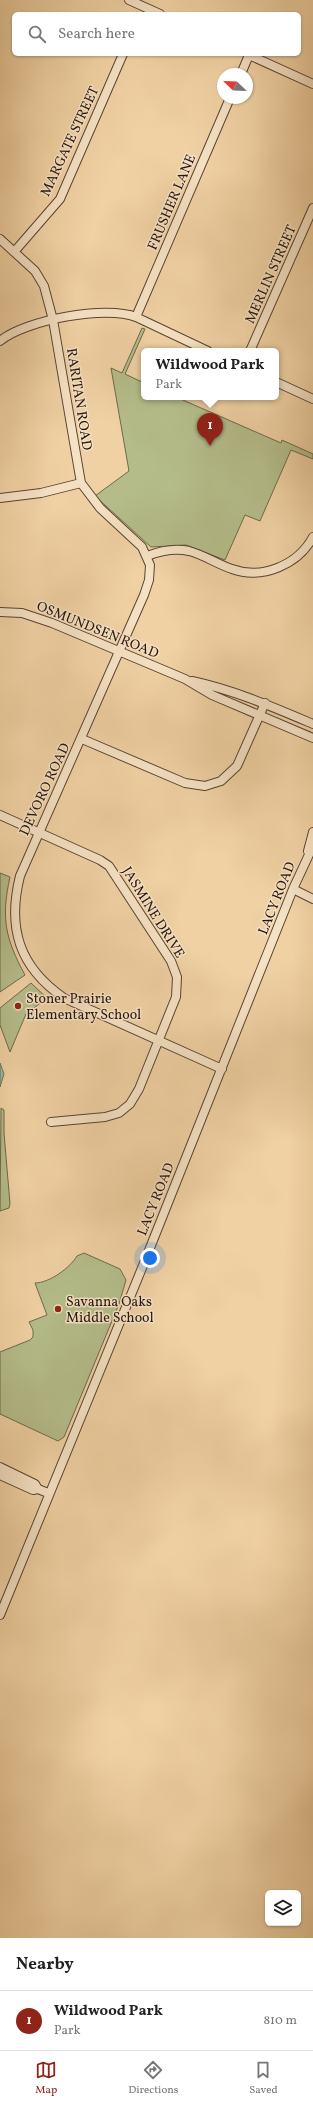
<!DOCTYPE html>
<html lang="en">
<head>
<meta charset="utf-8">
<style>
	body { margin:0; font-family:Vollkorn,serif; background:#f6f6f6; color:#222 }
	.controls { position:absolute; right:12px; bottom:12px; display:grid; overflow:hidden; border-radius:6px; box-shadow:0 1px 3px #0004 }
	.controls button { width:36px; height:36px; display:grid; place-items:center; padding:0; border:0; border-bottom:1px solid #e0e0e0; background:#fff; color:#222; font:20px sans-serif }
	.compass { position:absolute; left:217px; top:68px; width:36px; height:36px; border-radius:50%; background:#fff; box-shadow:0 1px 3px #0004; rotate:293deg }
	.you { position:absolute; left:150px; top:1258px; width:14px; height:14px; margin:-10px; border:3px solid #fff; border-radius:50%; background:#1a73e8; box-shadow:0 0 0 6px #1a73e833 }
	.badge { display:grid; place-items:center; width:26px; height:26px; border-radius:50%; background:#8f2418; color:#fff; font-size:13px; font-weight:700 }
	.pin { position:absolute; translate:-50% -33px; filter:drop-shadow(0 1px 2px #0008) }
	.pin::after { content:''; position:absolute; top:21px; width:14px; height:12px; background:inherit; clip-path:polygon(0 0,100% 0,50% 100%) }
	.popup { position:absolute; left:141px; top:348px; width:138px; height:52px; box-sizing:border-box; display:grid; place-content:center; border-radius:6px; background:#fff; filter:drop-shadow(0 1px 3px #0005); font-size:13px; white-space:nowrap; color:#767676 }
	.popup b { font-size:15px; color:#222 }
	.popup::after { content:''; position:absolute; left:50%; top:100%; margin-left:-8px; border:8px solid transparent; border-top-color:#fff }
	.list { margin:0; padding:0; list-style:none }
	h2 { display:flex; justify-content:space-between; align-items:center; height:52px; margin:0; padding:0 16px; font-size:17px }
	h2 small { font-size:13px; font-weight:400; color:#767676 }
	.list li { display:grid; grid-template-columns:26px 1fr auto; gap:12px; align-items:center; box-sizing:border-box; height:60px; padding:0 16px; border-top:1px solid #e0e0e0 }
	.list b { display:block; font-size:15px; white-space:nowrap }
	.list p { margin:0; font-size:13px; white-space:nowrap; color:#767676 }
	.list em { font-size:13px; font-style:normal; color:#767676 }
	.icon { flex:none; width:22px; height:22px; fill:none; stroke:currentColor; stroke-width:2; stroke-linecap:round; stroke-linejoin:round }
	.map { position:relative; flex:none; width:313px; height:1938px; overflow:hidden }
	.search { position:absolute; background:#fff; box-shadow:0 1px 3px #0004; left:12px; right:12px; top:12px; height:44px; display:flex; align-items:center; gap:10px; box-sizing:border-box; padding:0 14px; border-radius:6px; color:#767676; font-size:15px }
	.sheet { height:112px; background:#fff }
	nav { display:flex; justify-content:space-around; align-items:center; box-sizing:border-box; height:56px; border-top:1px solid #e0e0e0; background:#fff; font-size:11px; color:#767676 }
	nav a { display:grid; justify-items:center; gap:2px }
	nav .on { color:#8f2418 }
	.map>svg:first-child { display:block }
	.green { fill:#b4bd8a; stroke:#6d694c }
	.water { fill:#9bb8a2; stroke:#6c7767 }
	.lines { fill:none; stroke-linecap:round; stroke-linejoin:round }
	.minor-casing { stroke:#584434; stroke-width:10 }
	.minor { stroke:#f5e1c3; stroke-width:8 }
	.poi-dot { fill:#8f2418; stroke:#f5e1c3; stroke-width:1.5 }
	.labels { text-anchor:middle; stroke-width:3; stroke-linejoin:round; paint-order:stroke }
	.street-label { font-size:14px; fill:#26150f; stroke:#f5e1c3 }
	.poi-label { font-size:14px; fill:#26150f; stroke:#f5e1c3; text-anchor:start }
</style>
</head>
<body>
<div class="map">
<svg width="313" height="1938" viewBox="0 0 313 1938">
	<rect width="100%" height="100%" fill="#f0d1a3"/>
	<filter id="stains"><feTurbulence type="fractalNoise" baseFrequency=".005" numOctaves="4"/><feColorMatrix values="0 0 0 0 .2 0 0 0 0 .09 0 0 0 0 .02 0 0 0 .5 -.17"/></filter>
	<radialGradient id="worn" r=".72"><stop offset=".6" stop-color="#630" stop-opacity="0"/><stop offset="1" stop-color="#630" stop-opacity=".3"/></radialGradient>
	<!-- green -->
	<path class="green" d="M142 328 145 329 125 374 144 383V397H176L281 443 282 440 313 454V459L291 450 260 521 245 515 225 560 186 545 151 547 95 496 129 471 111 368 122 373Z
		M0 873 10 877C1 918 5 938 25 975L0 992Z
		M31 983 47 998 26 1014 10 1052 0 1025V1008Z
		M1 1108 4 1110V1133L10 1204 9 1208 0 1211Z
		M84 1253 120 1269 126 1280 119 1304 64 1437 58 1441 0 1414V1352L30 1340 33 1337V1330L29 1322 47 1315 35 1283C49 1283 70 1268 77 1256Z"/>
	<!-- water -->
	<path class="water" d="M0 1063 4 1074 0 1087Z"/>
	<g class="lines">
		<!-- minor casing -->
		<g class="minor-casing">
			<path id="minor" d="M129 0 160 14
				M247 54 313 84
				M241 74 249 55
				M0 239 35 271 44 286 53 320 81 483 100 508 142 547 150 565 149 580 144 595 20 876C7 928 19 967 64 998L222 1069
				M14 252 60 199 123 54
				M136 317 230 98
				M0 341C25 320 106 305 136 317L208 351
				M250 351 313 208
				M276 382 313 399
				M0 498 41 493 81 483
				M147 556C160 551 175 548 189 551 204 555 217 564 232 569 262 580 298 565 313 537
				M0 612 22 613 52 623 185 679 212 695 313 738
				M192 681C234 690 273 707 313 724
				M82 739 185 783 205 786 221 781 237 766 265 703
				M0 815 100 860 109 866 171 961 177 977 176 997 139 1089 130 1104 119 1113 105 1117 51 1122
				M308 851 313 832
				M293 889 313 899
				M0 1467 35 1484 38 1489
				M0 1475 33 1490 38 1489 48 1493
				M0 1615 142 1268 293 889 313 846"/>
		</g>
		<!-- minor -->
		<use href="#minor" class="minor"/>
	</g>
	<!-- markers -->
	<g class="poi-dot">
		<circle cx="18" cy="1006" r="4"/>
		<circle cx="58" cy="1309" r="4"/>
	</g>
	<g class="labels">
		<!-- street labels -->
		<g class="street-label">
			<text transform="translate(69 141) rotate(-65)" y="5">MARGATE STREET</text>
			<text transform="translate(171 202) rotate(-67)" y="5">FRUSHER LANE</text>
			<text transform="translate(270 274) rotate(-66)" y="5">MERLIN STREET</text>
			<text transform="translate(80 399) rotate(81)" y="5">RARITAN ROAD</text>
			<text transform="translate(98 629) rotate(22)" y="5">OSMUNDSEN ROAD</text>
			<text transform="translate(44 789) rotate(-65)" y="5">DEVORO ROAD</text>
			<text transform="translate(276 898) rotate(-68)" y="5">LACY ROAD</text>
			<text transform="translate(154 912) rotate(58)" y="5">JASMINE DRIVE</text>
			<text transform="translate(155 1199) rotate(-68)" y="5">LACY ROAD</text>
		</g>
		<!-- poi labels -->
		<g class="poi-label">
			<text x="26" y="1003">Stoner Prairie<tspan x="26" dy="16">Elementary School</tspan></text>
			<text x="66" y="1306">Savanna Oaks<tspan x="66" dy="16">Middle School</tspan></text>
		</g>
	</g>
	<rect width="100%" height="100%" filter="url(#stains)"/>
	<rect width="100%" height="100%" fill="url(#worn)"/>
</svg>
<div class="controls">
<button><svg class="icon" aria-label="layers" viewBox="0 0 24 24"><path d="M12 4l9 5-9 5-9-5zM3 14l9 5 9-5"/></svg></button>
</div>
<svg class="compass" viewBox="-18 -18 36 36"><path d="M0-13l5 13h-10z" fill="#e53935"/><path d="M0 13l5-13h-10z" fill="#767676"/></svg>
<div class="you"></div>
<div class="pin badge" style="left:210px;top:446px">1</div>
<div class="popup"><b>Wildwood Park</b>Park</div>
<div class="search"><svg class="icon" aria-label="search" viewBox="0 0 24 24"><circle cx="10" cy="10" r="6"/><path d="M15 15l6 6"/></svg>Search here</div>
</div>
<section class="sheet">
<h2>Nearby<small></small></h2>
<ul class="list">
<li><span class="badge">1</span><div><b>Wildwood Park</b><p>Park</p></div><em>810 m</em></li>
</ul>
</section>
<nav>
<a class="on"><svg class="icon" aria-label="map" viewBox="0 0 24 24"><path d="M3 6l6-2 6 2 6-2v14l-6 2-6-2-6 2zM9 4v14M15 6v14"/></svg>Map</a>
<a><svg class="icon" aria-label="directions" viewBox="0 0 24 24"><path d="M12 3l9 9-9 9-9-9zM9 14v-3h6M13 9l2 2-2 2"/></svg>Directions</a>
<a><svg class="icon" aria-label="saved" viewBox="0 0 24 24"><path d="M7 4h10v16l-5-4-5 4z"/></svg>Saved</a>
</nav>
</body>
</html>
